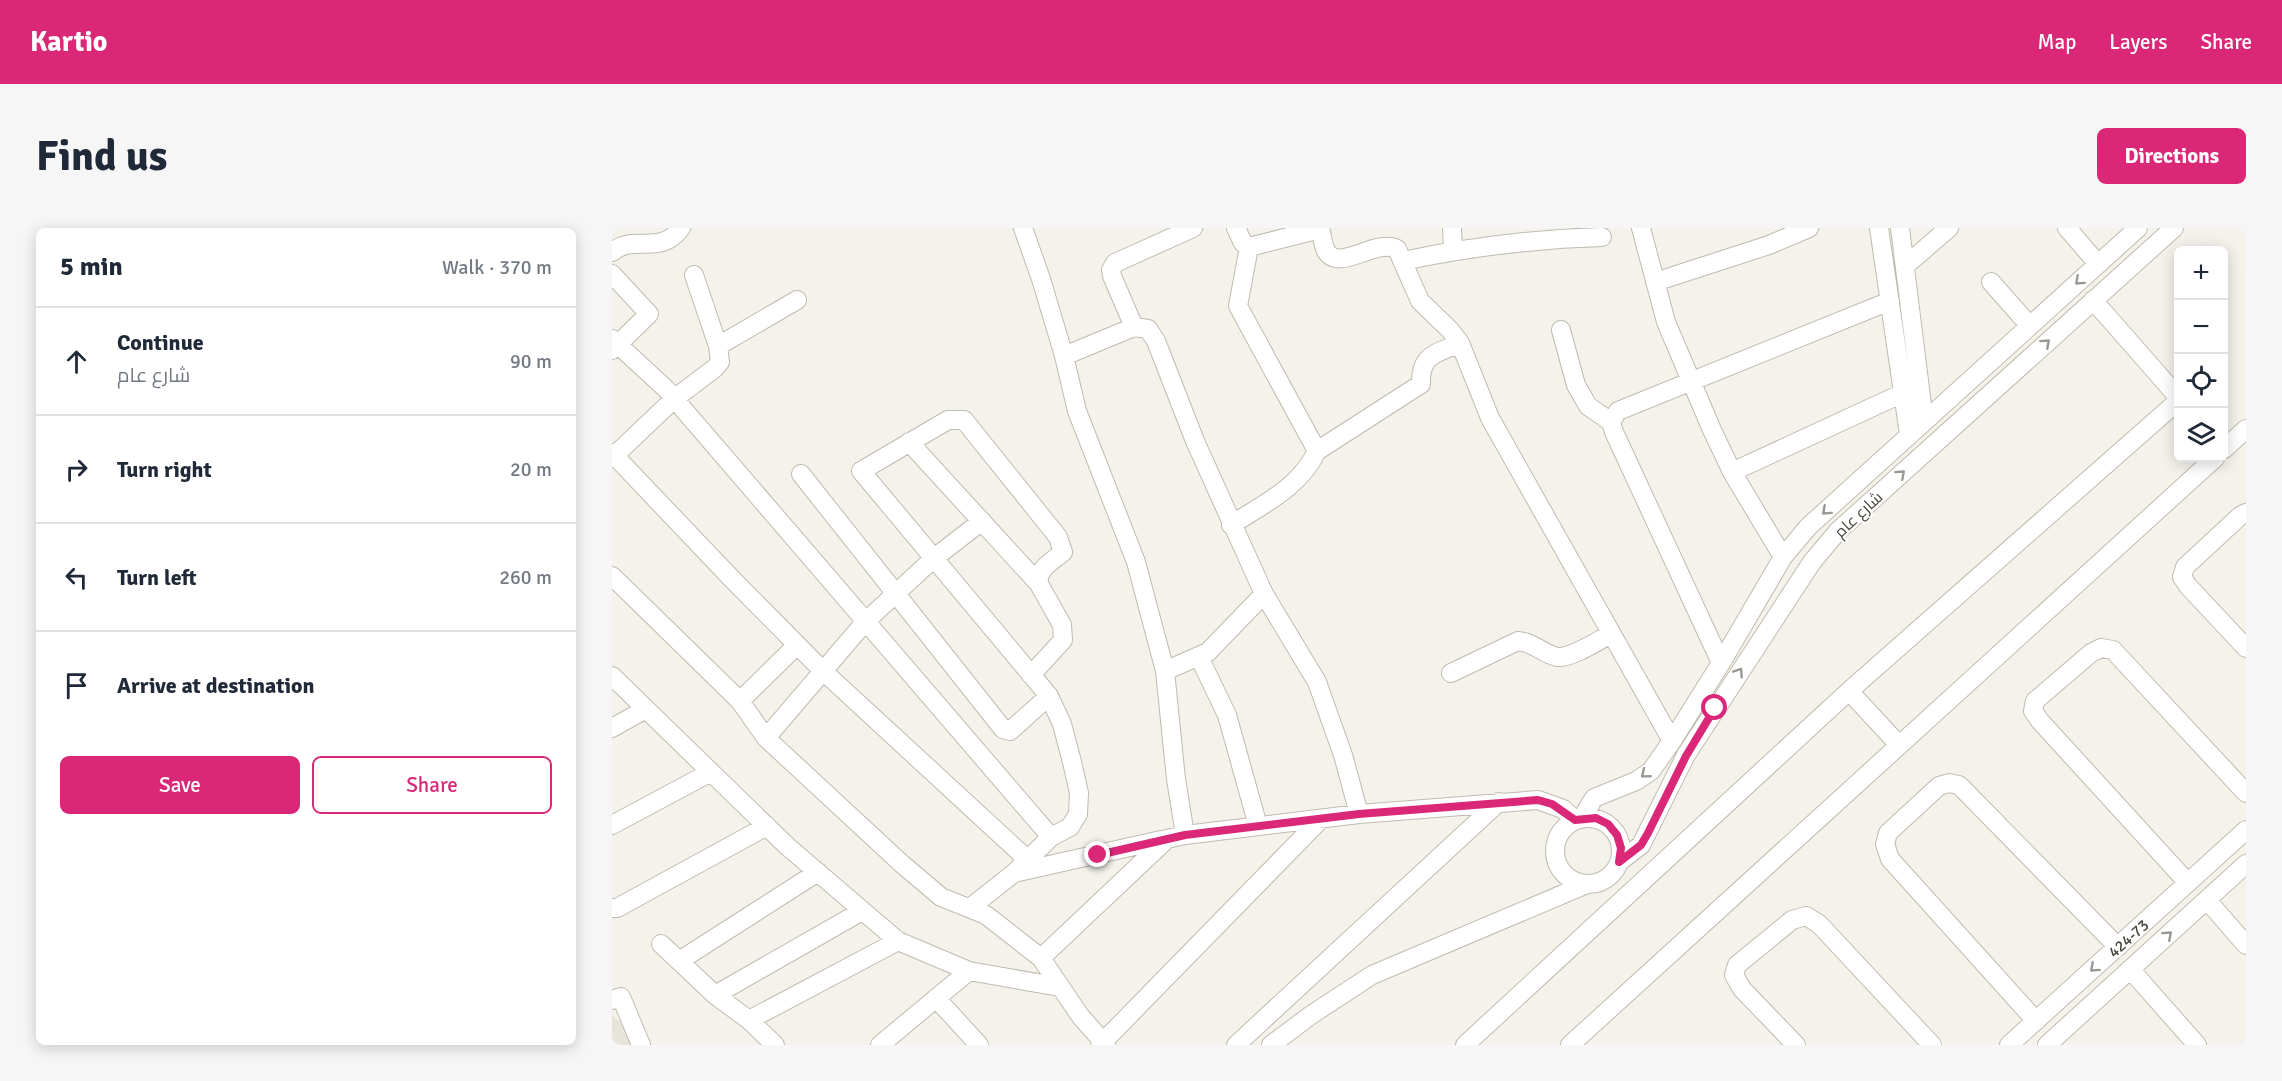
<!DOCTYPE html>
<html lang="en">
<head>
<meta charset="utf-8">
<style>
	body { margin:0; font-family:Signika,Cairo,sans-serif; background:#f6f6f7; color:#1f2937 }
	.controls { position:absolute; right:18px; top:18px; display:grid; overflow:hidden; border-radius:9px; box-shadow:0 3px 15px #0003 }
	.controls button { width:54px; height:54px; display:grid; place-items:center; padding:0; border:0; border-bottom:2px solid #e0e1e3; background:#fff; color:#1f2937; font:30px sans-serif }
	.stop { position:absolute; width:18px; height:18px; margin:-14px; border:4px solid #db2777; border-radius:50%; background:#fff }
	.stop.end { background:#db2777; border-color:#fff; box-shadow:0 2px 6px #0008 }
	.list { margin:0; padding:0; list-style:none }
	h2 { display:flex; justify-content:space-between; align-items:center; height:78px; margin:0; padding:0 24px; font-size:26px }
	h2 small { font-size:20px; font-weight:400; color:#747a83 }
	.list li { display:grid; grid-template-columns:39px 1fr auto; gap:18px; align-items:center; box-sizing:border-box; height:108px; padding:0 24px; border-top:2px solid #e0e1e3 }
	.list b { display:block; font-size:22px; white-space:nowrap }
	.list p { margin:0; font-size:20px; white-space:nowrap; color:#747a83 }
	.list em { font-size:20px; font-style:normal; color:#747a83 }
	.actions { display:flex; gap:12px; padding:18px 24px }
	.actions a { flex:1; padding:14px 0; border:2px solid #db2777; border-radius:9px; text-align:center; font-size:21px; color:#db2777 }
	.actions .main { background:#db2777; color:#fff }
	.icon { flex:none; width:33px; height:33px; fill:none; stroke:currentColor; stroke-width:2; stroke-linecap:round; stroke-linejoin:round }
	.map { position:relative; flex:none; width:1634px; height:817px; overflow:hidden; border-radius:9px }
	header { display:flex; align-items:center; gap:36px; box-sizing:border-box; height:84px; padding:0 30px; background:#db2777; color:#fff }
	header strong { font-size:28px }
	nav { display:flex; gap:33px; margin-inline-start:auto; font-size:21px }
	.intro { display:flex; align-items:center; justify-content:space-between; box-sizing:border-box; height:144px; padding:0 36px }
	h1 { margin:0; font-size:42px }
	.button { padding:15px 27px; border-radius:9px; background:#db2777; color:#fff; font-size:21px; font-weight:700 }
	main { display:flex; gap:36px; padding:0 36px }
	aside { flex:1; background:#fff; border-radius:9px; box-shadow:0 3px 15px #0003 }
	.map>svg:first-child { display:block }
	.residential { fill:#e7e5da }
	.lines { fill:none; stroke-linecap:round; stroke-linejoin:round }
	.minor-casing { stroke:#bfbbae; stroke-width:20 }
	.minor { stroke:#fff; stroke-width:18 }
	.oneway { stroke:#9a9892 }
	.route { stroke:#db2777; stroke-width:8 }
	.labels { text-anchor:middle; stroke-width:4.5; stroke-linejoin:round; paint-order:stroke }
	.street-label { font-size:16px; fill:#474439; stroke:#fff }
</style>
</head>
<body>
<header>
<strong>Kartio</strong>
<nav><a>Map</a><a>Layers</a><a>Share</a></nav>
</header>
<div class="intro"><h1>Find us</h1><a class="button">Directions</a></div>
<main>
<aside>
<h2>5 min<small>Walk · 370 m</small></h2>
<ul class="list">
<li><svg class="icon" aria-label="ahead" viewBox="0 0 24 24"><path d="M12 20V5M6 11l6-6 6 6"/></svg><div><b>Continue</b><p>شارع عام</p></div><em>90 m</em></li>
<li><svg class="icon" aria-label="right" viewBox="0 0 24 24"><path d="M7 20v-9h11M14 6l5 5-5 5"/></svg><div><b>Turn right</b></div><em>20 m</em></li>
<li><svg class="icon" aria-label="left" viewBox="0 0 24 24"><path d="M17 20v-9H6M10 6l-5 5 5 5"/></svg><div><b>Turn left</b></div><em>260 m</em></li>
<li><svg class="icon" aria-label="arrive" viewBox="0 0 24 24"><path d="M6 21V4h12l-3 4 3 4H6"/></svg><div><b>Arrive at destination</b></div></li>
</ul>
<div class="actions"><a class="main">Save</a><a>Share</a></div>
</aside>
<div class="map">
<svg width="1634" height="817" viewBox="0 0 1634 817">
	<rect width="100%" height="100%" fill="#f4f2eb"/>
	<!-- residential -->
	<path class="residential" d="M0 787 34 817H0Z"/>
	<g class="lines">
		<!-- minor casing -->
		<g class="minor-casing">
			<path id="minor" d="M411 0 429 51 452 128 465 183 524 334 553 443 564 551 573 607
				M624 0 631 15 637 19 708 1
				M708 0C710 7 711 17 714 23 727 45 763 10 785 21L808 73 838 102 848 115 878 190 1060 513
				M840 0 841 22
				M1029 0 1054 94 1100 202 1120 244 1171 329
				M1267 0 1297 206
				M1288 0 1312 193
				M1455 0 1486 36
				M637 19 626 78 705 223
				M0 24C23 5 48 29 69 0
				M791 33C857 19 923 11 990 9
				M1293 38 1337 0
				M0 46 37 86 0 122
				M1043 54 1157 17 1197 0
				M1379 54 1418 98
				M1481 72 1566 169
				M522 99 500 48 499 42 503 35 581 0
				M949 102 964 157 976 178 999 194 1002 204 1109 435
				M0 111 54 161 439 609
				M106 118 185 72
				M452 128 522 99 536 101 544 113 583 213 652 366 705 454 731 527 747 586
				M999 194 1006 183 1278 73
				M297 214 427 356
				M1612 221 1634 201
				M0 225 120 351 211 443 416 632
				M0 230 62 171 103 140 108 134 106 118 82 47
				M1120 244 1291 165
				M189 246 391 501 398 503 437 468
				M1634 285 1628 288 1573 339 1570 349 1576 358 1634 420
				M619 297C653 275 687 260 705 223L809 156C808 126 824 126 848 115
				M0 348 128 473 154 510 290 636 329 669 374 687 429 730 469 789 494 817
				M587 429 615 487 646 598
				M553 443 596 424 652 366
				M839 445 906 413C922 414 932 427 946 429 960 430 987 412 999 406
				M0 448 175 618 286 713 357 743 448 759
				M1237 463 1287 517
				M128 473 185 417
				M0 500 34 481
				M154 510 253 394 321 331 370 293
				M970 590 982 570 1024 553 1039 543 1060 513 1109 435 1171 329 1196 299 1526 0
				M943 623a33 33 0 1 1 66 0a33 33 0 1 1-66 0Z
				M0 597 99 544
				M1007 634 1029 617 1074 527 1200 334 1226 303 1562 0
				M402 645 549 612
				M1576 655 1428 493 1421 483 1423 473 1479 425 1489 420 1501 422 1634 565
				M1595 672 1634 717
				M359 679 402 645 439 609 458 599 466 586 467 565 460 534 450 496 437 468 249 243 336 192H352L446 309 451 324C441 333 424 341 427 356L450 397 451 412 419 447
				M0 680H5L155 598
				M49 716 103 767 137 792 163 817
				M429 730 555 611 573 607 747 586 926 572 951 581 963 592
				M67 733 206 644
				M1518 741 1585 817
				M103 767 250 683
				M324 770 367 817
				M0 772 9 769 29 817
				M137 792 286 713
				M1424 793 1278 631 1273 616 1276 605 1327 558 1337 555 1347 557 1506 719
				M268 817 357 743
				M488 817 709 591
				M624 817 887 574
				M659 817 699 787 760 747 975 656
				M853 817 1237 463 1566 173
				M958 817 1603 230
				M1184 817 1130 761 1122 747 1125 737 1180 692 1194 688 1207 696 1320 817
				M1397 817 1634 602
				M1435 817 1634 636"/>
		</g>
		<!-- minor -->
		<use href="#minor" class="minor"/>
	</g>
	<!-- one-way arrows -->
	<defs><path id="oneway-chevron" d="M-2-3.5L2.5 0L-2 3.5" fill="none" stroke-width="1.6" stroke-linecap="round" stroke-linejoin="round" transform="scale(1.5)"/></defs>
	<g class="oneway">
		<use href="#oneway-chevron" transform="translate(1467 53) rotate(138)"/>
		<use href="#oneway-chevron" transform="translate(1434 115) rotate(-42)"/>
		<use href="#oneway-chevron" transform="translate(1289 246) rotate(-42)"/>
		<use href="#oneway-chevron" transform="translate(1214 283) rotate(138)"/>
		<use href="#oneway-chevron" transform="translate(1127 444) rotate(-56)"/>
		<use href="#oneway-chevron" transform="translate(1033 546) rotate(141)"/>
		<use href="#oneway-chevron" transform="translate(1556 707) rotate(-42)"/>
		<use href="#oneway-chevron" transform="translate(1482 740) rotate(138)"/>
	</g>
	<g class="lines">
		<!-- route -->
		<path class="route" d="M486 627 573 607 747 586 926 572 940 576 963 592 984 590 996 596 1005 607 1009 620 1007 634 1029 617 1036 605 1074 528 1103 480"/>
	</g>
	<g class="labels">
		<!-- street labels -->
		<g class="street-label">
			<text transform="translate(1246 286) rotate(-43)" y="6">شارع عام</text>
			<text transform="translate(1516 710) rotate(-42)" y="6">424-73</text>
		</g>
	</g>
</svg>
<div class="controls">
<button>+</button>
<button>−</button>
<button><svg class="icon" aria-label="locate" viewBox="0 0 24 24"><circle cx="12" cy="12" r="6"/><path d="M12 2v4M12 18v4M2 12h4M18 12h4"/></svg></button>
<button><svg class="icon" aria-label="layers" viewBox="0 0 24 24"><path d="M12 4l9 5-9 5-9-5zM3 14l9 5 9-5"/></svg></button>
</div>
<div class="stop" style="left:1103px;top:480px"></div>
<div class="stop end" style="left:486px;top:627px"></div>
</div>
</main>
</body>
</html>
